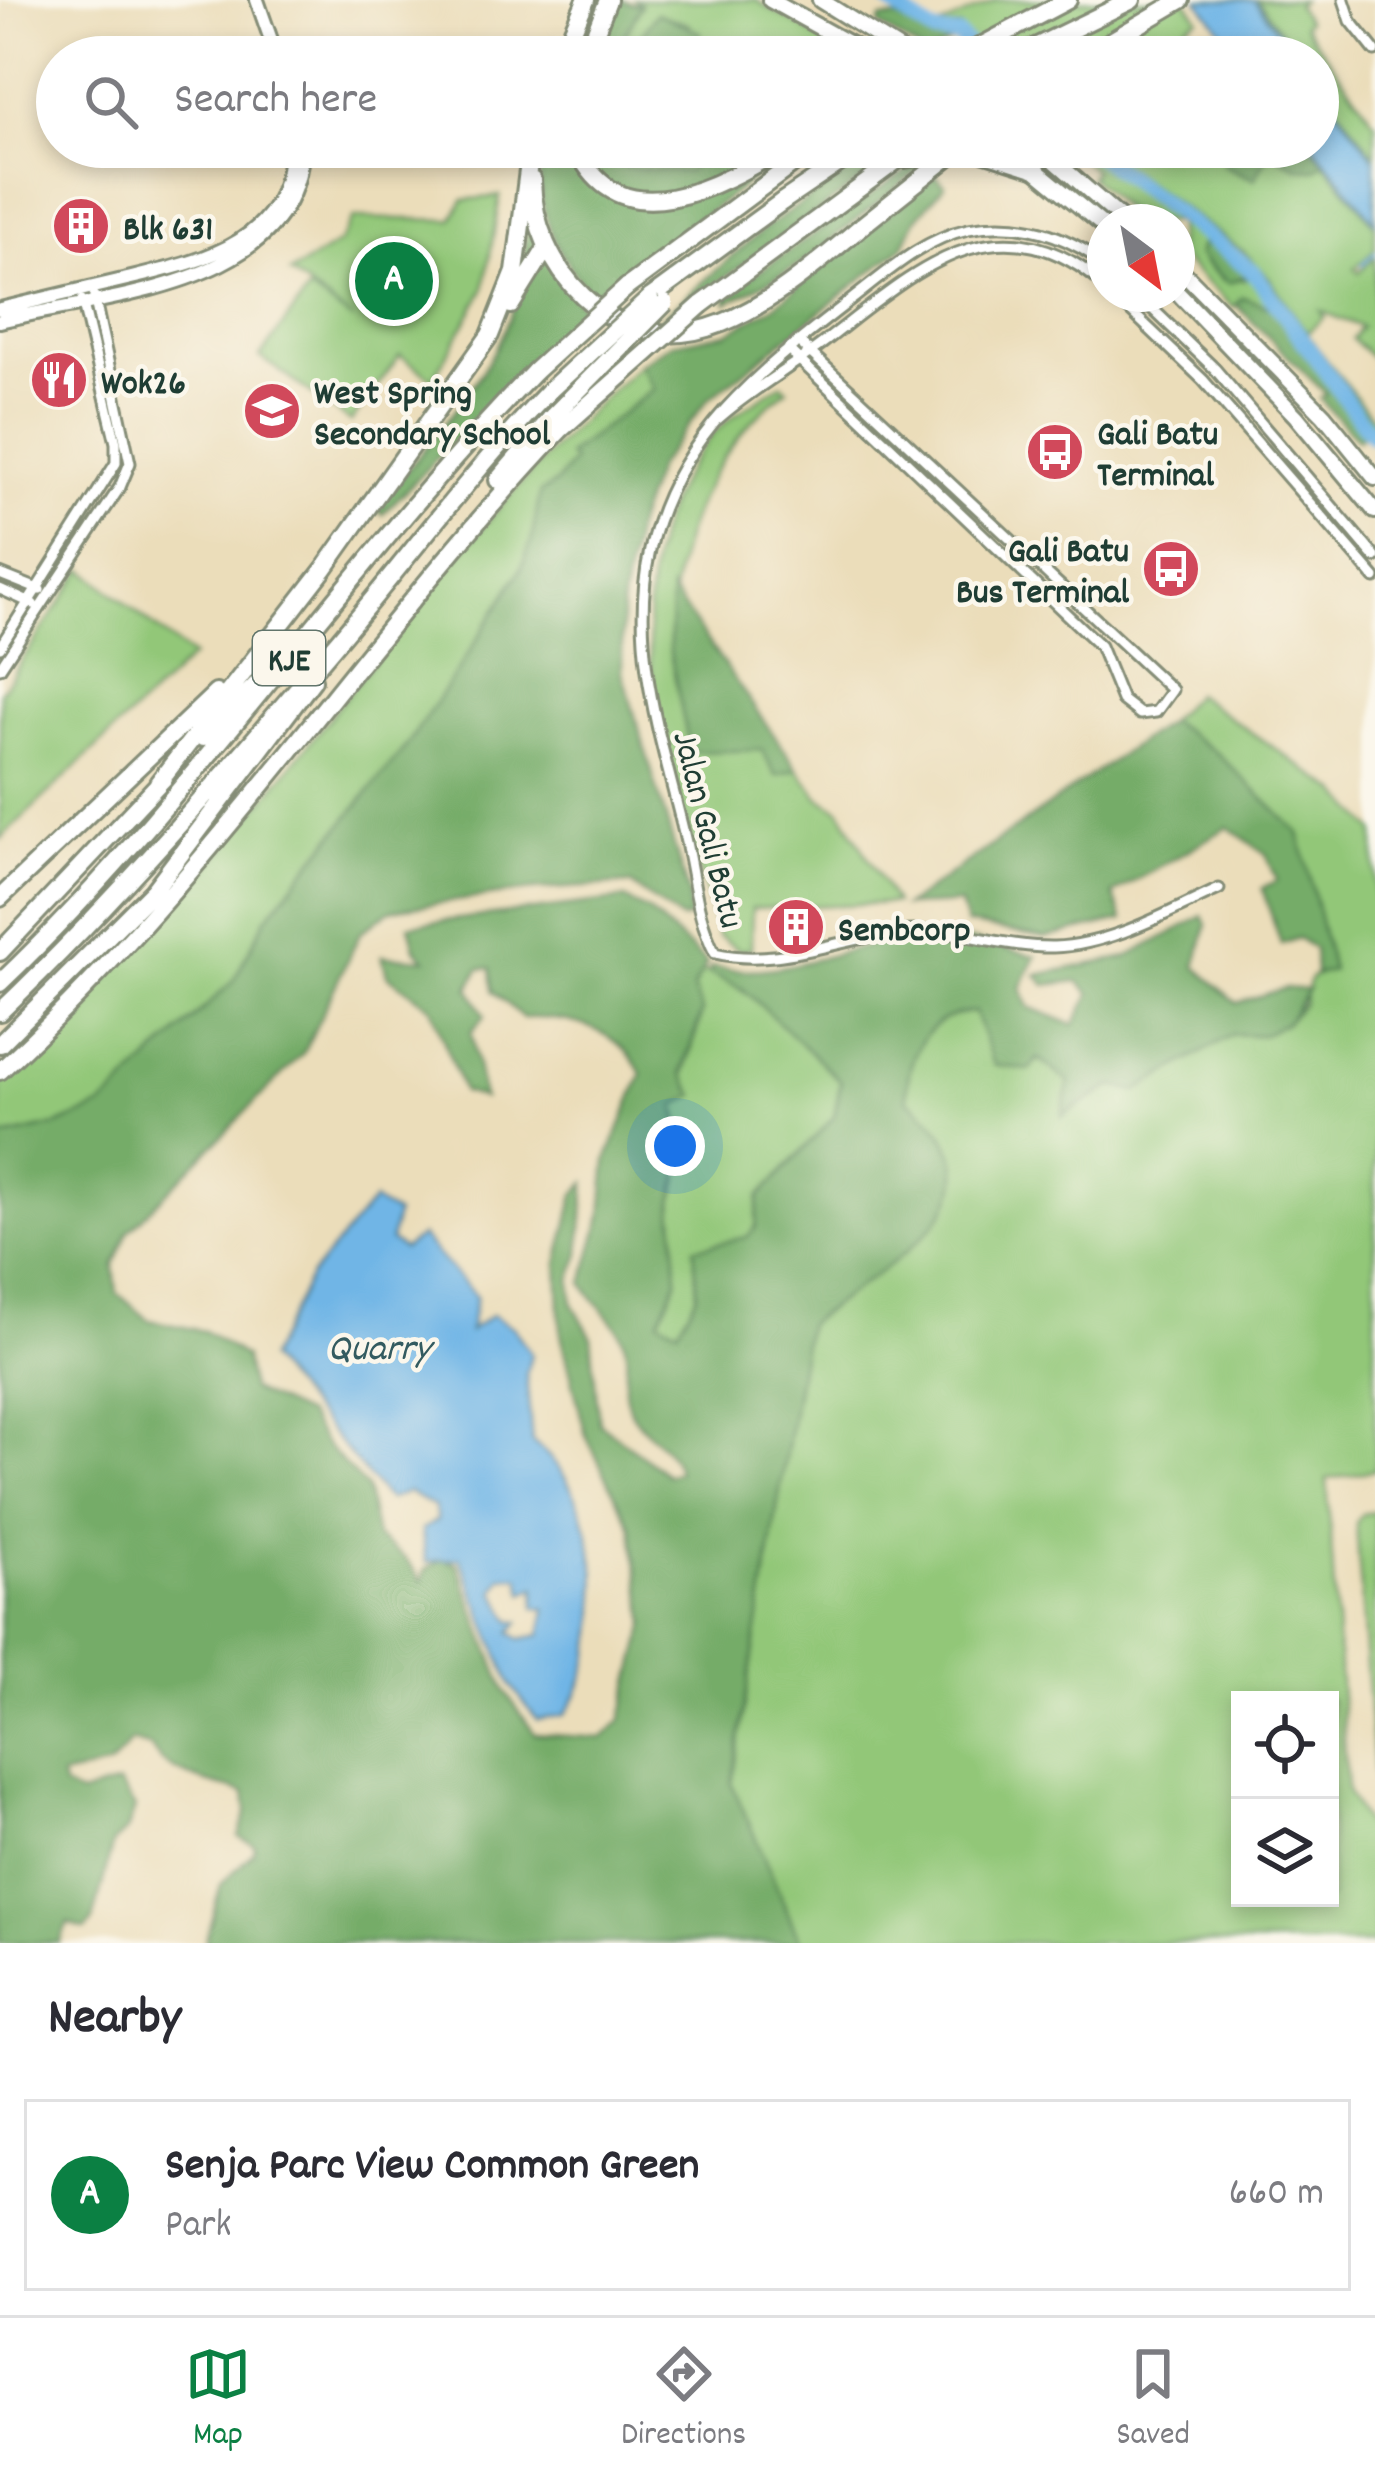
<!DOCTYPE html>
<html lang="en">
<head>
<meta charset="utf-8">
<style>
	body { margin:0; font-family:Dekko,sans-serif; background:#f2f2f3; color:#2b2b33 }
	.controls { position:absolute; right:36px; bottom:36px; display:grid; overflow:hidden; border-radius:0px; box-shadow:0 6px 18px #0003 }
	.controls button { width:108px; height:108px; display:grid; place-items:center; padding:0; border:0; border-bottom:3px solid #e1e1e2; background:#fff; color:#2b2b33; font:60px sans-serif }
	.compass { position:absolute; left:1087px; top:204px; width:108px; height:108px; border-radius:50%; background:#fff; box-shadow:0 6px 18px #0003; rotate:148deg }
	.you { position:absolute; left:675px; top:1146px; width:42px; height:42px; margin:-30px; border:9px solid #fff; border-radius:50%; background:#1a73e8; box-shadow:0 0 0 18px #1a73e833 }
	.badge { display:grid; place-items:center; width:78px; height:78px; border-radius:50%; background:#0b8043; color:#fff; font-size:39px; font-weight:700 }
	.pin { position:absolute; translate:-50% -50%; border:6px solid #fff; box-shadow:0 3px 12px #0006 }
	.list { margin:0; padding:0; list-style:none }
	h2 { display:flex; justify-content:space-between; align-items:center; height:156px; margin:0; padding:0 48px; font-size:51px }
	h2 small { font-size:39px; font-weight:400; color:#7c7c81 }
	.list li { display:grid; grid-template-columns:78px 1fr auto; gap:36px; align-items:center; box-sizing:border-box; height:192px; margin:0 24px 24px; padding:0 24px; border:3px solid #e1e1e2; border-radius:0px }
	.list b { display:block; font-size:45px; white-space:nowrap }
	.list p { margin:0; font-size:39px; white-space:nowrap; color:#7c7c81 }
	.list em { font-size:39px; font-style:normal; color:#7c7c81 }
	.icon { flex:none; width:66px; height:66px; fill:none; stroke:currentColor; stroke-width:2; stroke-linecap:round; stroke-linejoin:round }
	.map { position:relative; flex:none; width:1375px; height:1943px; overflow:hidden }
	.search { position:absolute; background:#fff; box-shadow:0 6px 18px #0003; left:36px; right:36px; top:36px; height:132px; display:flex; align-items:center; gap:30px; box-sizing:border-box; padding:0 42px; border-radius:66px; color:#7c7c81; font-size:45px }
	.sheet { height:372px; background:#fff }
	nav { display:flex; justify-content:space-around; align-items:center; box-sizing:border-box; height:168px; border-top:3px solid #e1e1e2; background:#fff; font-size:33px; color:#7c7c81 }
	nav a { display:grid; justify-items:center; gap:6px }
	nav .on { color:#0b8043 }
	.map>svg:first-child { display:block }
	.green { fill:#92c778; stroke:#588256; stroke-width:3; fill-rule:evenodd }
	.forest { fill:#75ac68; stroke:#4a744e; stroke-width:3 }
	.water { fill:#6fb5e6; stroke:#47798d; stroke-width:3; fill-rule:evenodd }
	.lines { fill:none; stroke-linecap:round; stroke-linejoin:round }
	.stream { stroke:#6fb5e6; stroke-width:3 }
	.river { stroke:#6fb5e6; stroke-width:16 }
	.street-casing { stroke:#858d77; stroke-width:15 }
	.secondary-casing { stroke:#858d77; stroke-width:18 }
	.primary-casing { stroke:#858d77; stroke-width:20 }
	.highway-casing { stroke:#858d77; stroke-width:22 }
	.street { stroke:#fff; stroke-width:9 }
	.secondary { stroke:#fff; stroke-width:12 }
	.primary { stroke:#fff; stroke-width:14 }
	.highway { stroke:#fff; stroke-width:16 }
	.highway-bridge-casing { stroke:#858d77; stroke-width:22; stroke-linecap:butt }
	.highway-bridge { stroke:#fff; stroke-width:16 }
	.labels { text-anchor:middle; stroke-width:9; stroke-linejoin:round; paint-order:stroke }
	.shield { fill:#fbf7ec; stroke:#61756b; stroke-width:3 }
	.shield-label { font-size:33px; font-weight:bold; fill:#1f3d34 }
	.poi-label { font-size:36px; font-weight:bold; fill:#1f3d34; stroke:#fbf7ec; text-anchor:start }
	.street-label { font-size:36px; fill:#1f3d34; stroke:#fbf7ec }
	.water-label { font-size:39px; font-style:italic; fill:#335b60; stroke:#fbf7ec }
</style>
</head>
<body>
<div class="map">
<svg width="1375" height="1943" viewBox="0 0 1375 1943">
	<rect width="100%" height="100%" fill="#fbf7ec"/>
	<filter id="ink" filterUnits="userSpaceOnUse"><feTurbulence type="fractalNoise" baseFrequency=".00833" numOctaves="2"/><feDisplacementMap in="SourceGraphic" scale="24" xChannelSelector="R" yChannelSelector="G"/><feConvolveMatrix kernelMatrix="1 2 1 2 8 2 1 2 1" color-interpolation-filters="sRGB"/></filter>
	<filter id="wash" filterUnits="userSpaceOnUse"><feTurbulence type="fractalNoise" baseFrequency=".004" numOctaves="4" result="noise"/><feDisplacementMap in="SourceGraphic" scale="48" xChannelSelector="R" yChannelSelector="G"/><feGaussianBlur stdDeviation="2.7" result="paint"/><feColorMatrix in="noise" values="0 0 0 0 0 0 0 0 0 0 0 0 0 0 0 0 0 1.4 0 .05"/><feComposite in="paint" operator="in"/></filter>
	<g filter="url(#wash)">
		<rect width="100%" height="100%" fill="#ebddba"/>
		<!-- green -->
		<path class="green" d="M635 0H755L837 48 832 57H686L689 24 658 14 626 57H613L641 5Z
			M997 0H1186L1199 18 1136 57H985L960 28 941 26Z
			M1257 0H1302L1296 5 1307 21 1303 25 1375 122V156L1318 81V57H1300Z
			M607 147 661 159 689 155 696 162 687 172C656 173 625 176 607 147Z
			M1066 147H1081L1206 238 1199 248 1204 263 1224 281 1245 279 1251 273 1277 309 1242 297 1233 307 1177 255V222H1138L1090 177 1094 170Z
			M1097 147H1224V165L1254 179 1270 151 1315 169 1324 162 1375 225V250L1355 268 1359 272 1375 257V361L1352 339 1361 327 1320 311 1324 317 1306 334 1375 421V433L1270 279 1244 252Z
			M500 196 484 290 433 379 400 355 351 422 260 357 309 290 353 320 290 273 339 243 353 218 452 220 463 200Z
			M640 364 654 388 569 455 574 460 556 483 520 571 462 664 407 745 266 918 234 980 101 1107 57 1125 0 1138V1081C76 1010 150 937 217 857 357 691 477 510 640 364Z
			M782 384 787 389C704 455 668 549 670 653L763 750 776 775 798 769 819 797 840 810 895 903 752 908 751 949 739 950 718 936C677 781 590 583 708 440 728 416 757 401 782 384Z
			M83 569 192 657 0 839V693Z
			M1195 694 1337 791 1375 831V1470L1327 1479 1347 1791 1375 1841V1943H801L731 1784 807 1324C880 1265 1036 1196 907 1099 906 1056 927 1012 975 1012L994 1064 1038 1058 1069 1082 1063 1115 1113 1086 1137 1091 1233 1034 1262 1035 1286 1022 1303 1004 1310 978 1332 970 1305 868 1217 753 1169 721ZM1240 1700H1330V1898H1240Z
			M702 971C742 983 772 1012 803 1040 819 1055 818 1064 841 1081L834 1117 759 1197 756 1228 747 1238 695 1248 697 1295 679 1329 659 1321 677 1280 673 1201 685 1153 676 1105 702 1012 693 988Z
			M1375 1512V1792L1356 1523 1362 1514Z"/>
		<!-- forest -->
		<path class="forest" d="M615 0 641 5 613 57H591Z
			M657 13 701 33 686 57H626Z
			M898 18 933 37 957 39 926 55 879 25 881 19Z
			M542 147H607L624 167 687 172 696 162 689 155 640 157 624 147H769L784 156 593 298C555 252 532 208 542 147Z
			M1224 147H1313L1324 162 1315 169 1299 168 1270 151 1254 179 1224 165Z
			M873 155 881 166 666 320 660 319 765 228Z
			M921 161H929L803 263 727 303V293Z
			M936 175 945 185 916 219 903 247 707 400 657 467 637 521 622 600V672L689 896V918L681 920 630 884 533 890 390 910 360 933 304 1052 128 1232 114 1267 117 1293 149 1320 204 1331 244 1357 251 1390 306 1415 325 1444 366 1488 376 1537 406 1559 422 1582 425 1570 442 1559 457 1564 505 1691 535 1734 602 1738 621 1721 646 1623 631 1526 586 1436 561 1334 558 1263 575 1194 586 1183 580 1254 571 1280 573 1304 591 1336 599 1423 668 1475 678 1471C669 1444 644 1435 631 1411 618 1388 631 1368 625 1345 619 1321 595 1306 583 1283L602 1216 607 1160 642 1074C620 1029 571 1016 523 1018L493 991 491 968 479 969 469 988 485 1016 471 1032 483 1098 463 1092 431 1007 387 975 382 956 426 959 415 948 409 925 625 899 648 911 707 963 693 988 702 1011 682 1072 695 1096 676 1105 685 1153 673 1201 677 1280 659 1320 678 1329 697 1295 694 1248 747 1237 756 1227 759 1197 834 1117 841 1081 743 989 708 973 712 967C793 983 864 932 944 937 974 938 1006 950 1036 956L1021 988 1029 1007 1074 1025 1091 994 1078 981 1046 985 1037 975 1127 957 1203 916 1207 925 1196 967 1237 1003 1286 988 1308 990 1286 1022 1262 1035 1233 1034 1137 1091 1112 1086 1062 1116 1069 1082 1038 1058 1029 1070 994 1065 975 1012C927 1012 906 1056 907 1099 1036 1197 880 1265 807 1324L732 1784 801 1943H205L221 1884 254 1852 255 1845 239 1837 247 1811 245 1793C214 1783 165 1776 151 1747L131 1741 110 1766 61 1777 63 1787 80 1795 118 1784 135 1808 127 1831 113 1842 93 1921 85 1930 68 1923 60 1943H0V1138L57 1125 101 1107 234 980 266 918 407 745 462 664 520 571 531 543 540 493 556 483 573 461 568 455 654 389 640 364 672 343 727 333 773 307Z
			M528 226H533L565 287 583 307 383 514 376 509C425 445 492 378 516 300 523 277 524 250 528 226Z
			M1206 238 1251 273 1229 283 1198 255Z
			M1242 297 1277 309 1365 434 1358 440 1320 399 1326 394 1236 305Z
			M671 590 798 769 776 776 762 750 690 752 670 653Z
			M1169 721 1217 753 1299 833 1332 971 1315 975 1314 949 1298 938 1281 944 1262 888 1277 880 1266 854 1228 827 1113 894 1123 920 1045 938 966 924 960 904 905 906Z"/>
		<!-- water -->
		<path class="water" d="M1198 0H1254L1297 57H1243Z
			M1318 84 1375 159V222L1315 147Z
			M373 1201 396 1214 390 1241 403 1249 421 1236 476 1297 469 1331 492 1315 514 1328 531 1354 526 1375 532 1442C607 1495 614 1644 565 1715L537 1720 511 1685 460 1558 426 1562 422 1530 437 1520 434 1507 408 1492 388 1500 268 1359 310 1276ZM502 1577H520L524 1593 536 1587 535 1608 546 1609 541 1635 520 1639 511 1632 520 1622 512 1621 495 1591Z"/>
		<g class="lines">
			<!-- stream -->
			<path class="stream" d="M1362 265 1375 253"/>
			<!-- river -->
			<path class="river" d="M886 0 933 33 959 36 977 57
				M1087 147 1253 271 1372 436"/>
		</g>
	</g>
	<g filter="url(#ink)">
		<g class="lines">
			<!-- street casing -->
			<g class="street-casing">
				<path id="street" d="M1344 0 1351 21 1375 51
					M1105 264C1065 234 1018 219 968 229 923 239 886 273 851 300 762 369 676 434 650 550 628 649 663 743 685 838 694 875 697 920 715 953 777 968 837 939 898 932 952 926 1001 948 1054 947 1111 945 1168 912 1219 889
					M1113 294 1203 380 1375 578
					M1137 294 1215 369 1375 557
					M788 349 1100 646 1122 700 1140 714 1156 712 1172 690 798 341
					M718 419C750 390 789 369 823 343 913 274 997 191 1105 286
					M0 574 40 590
					M0 589 33 604
					M0 647 116 463V443L82 300
					M0 668 120 487 130 463 94 296"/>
			</g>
			<!-- secondary casing -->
			<g class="secondary-casing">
				<path id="secondary" d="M257 0 277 57
					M0 309C42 299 85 289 127 279 203 261 289 243 290 147
					M0 321C104 295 300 288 302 147"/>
			</g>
			<!-- primary casing -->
			<g class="primary-casing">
				<path id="primary" d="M770 0 873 57
					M820 0 911 57
					M1008 147 1105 227
					M1039 147 1125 222
					M1177 266 1324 415 1375 478
					M1177 292 1296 416 1375 511"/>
			</g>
			<!-- highway casing -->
			<g class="highway-casing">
				<path id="highway" d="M561 57 586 0
					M586 57 608 0
					M960 57 1068 0
					M1015 57 1132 0
					M1084 57 1181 0
					M576 147C620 244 720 185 785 147
					M905 159 970 148 1037 169
					M532 180C533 224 551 266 583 296 681 388 784 291 863 225
					M627 287 816 147
					M650 298 783 201
					M511 305 547 247
					M701 305 915 147
					M498 480 551 418
					M203 738 257 684
					M158 783 324 569 490 335 515 272 531 147
					M0 898 216 693
					M0 952 164 778
					M0 983C197 795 346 566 535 371
					M0 1012C119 898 225 774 332 648 405 562 471 472 550 390
					M0 1044 153 891 313 680
					M0 1071C211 878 365 637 560 430"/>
			</g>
			<!-- street -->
			<use href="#street" class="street"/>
			<!-- secondary -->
			<use href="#secondary" class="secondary"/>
			<!-- primary -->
			<use href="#primary" class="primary"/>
			<!-- highway -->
			<use href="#highway" class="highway"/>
			<!-- highway-bridge casing -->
			<g class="highway-bridge-casing">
				<path id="highway-bridge" d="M783 201 863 147
					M863 225 961 147
					M535 371 627 287
					M550 390 650 298
					M551 418 665 303
					M560 430 701 305"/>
			</g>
			<!-- highway-bridge -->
			<use href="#highway-bridge" class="highway-bridge"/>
		</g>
	</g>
	<!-- icons -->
	<defs>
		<g id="building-disc" transform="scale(3)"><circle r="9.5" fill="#d1495b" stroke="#fbf7ec"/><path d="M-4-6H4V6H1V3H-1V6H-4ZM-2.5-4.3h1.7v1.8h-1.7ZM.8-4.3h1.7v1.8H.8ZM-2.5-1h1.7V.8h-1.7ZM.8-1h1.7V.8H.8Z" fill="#fff"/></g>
		<g id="restaurant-disc" transform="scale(3)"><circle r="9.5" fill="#d1495b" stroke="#fbf7ec"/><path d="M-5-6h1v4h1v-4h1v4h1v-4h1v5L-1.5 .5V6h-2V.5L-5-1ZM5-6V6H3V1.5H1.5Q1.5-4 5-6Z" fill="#fff"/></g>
		<g id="school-disc" transform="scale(3)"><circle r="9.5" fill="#d1495b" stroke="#fbf7ec"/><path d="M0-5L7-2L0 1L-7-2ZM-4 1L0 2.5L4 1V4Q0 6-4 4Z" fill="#fff"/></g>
		<g id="bus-disc" transform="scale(3)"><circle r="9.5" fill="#d1495b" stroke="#fbf7ec"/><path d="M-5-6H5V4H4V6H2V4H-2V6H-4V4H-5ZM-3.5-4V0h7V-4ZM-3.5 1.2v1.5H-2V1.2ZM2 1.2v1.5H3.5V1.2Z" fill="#fff"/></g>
	</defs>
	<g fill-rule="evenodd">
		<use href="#building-disc" x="81" y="226"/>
		<use href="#restaurant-disc" x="59" y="380"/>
		<use href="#school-disc" x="272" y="411"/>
		<use href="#bus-disc" x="1055" y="452"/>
		<use href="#bus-disc" x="1171" y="569"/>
		<use href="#building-disc" x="796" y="927"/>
	</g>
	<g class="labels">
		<!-- shield labels -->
		<rect class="shield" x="253" y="631" width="72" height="54" rx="9"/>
		<g class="shield-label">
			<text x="289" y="670">KJE</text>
		</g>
		<!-- poi labels -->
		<g class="poi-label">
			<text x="123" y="239">Blk 631</text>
			<text x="101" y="393">Wok26</text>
			<text x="314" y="403">West Spring<tspan x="314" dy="41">Secondary School</tspan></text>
			<text x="1097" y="444">Gali Batu<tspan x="1097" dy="41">Terminal</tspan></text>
			<text x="1129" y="561" text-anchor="end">Gali Batu<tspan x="1129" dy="41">Bus Terminal</tspan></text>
			<text x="838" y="940">Sembcorp</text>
		</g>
		<!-- street labels -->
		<g class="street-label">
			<text transform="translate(711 829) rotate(76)" y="13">Jalan Gali Batu</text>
		</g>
		<!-- water labels -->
		<g class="water-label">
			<text x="379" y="1359">Quarry</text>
		</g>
	</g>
</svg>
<div class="controls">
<button><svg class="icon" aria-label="locate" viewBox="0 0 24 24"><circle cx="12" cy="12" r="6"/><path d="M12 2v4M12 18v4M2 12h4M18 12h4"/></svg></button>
<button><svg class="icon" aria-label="layers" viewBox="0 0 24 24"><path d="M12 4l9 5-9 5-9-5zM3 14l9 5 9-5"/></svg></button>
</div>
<svg class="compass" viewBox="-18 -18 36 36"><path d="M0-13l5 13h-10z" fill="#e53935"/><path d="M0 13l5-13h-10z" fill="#7c7c81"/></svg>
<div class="you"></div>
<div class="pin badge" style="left:394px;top:281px">A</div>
<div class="search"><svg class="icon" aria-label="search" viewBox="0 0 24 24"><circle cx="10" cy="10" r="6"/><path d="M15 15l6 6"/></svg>Search here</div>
</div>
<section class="sheet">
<h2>Nearby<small></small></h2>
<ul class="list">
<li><span class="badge">A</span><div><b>Senja Parc View Common Green</b><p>Park</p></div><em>660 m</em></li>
</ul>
</section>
<nav>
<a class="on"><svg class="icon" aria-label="map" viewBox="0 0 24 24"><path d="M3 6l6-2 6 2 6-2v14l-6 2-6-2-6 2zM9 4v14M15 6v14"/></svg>Map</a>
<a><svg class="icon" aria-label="directions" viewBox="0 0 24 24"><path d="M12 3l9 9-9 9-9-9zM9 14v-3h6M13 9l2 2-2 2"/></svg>Directions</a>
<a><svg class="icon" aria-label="saved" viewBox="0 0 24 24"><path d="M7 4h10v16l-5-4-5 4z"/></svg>Saved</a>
</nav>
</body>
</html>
